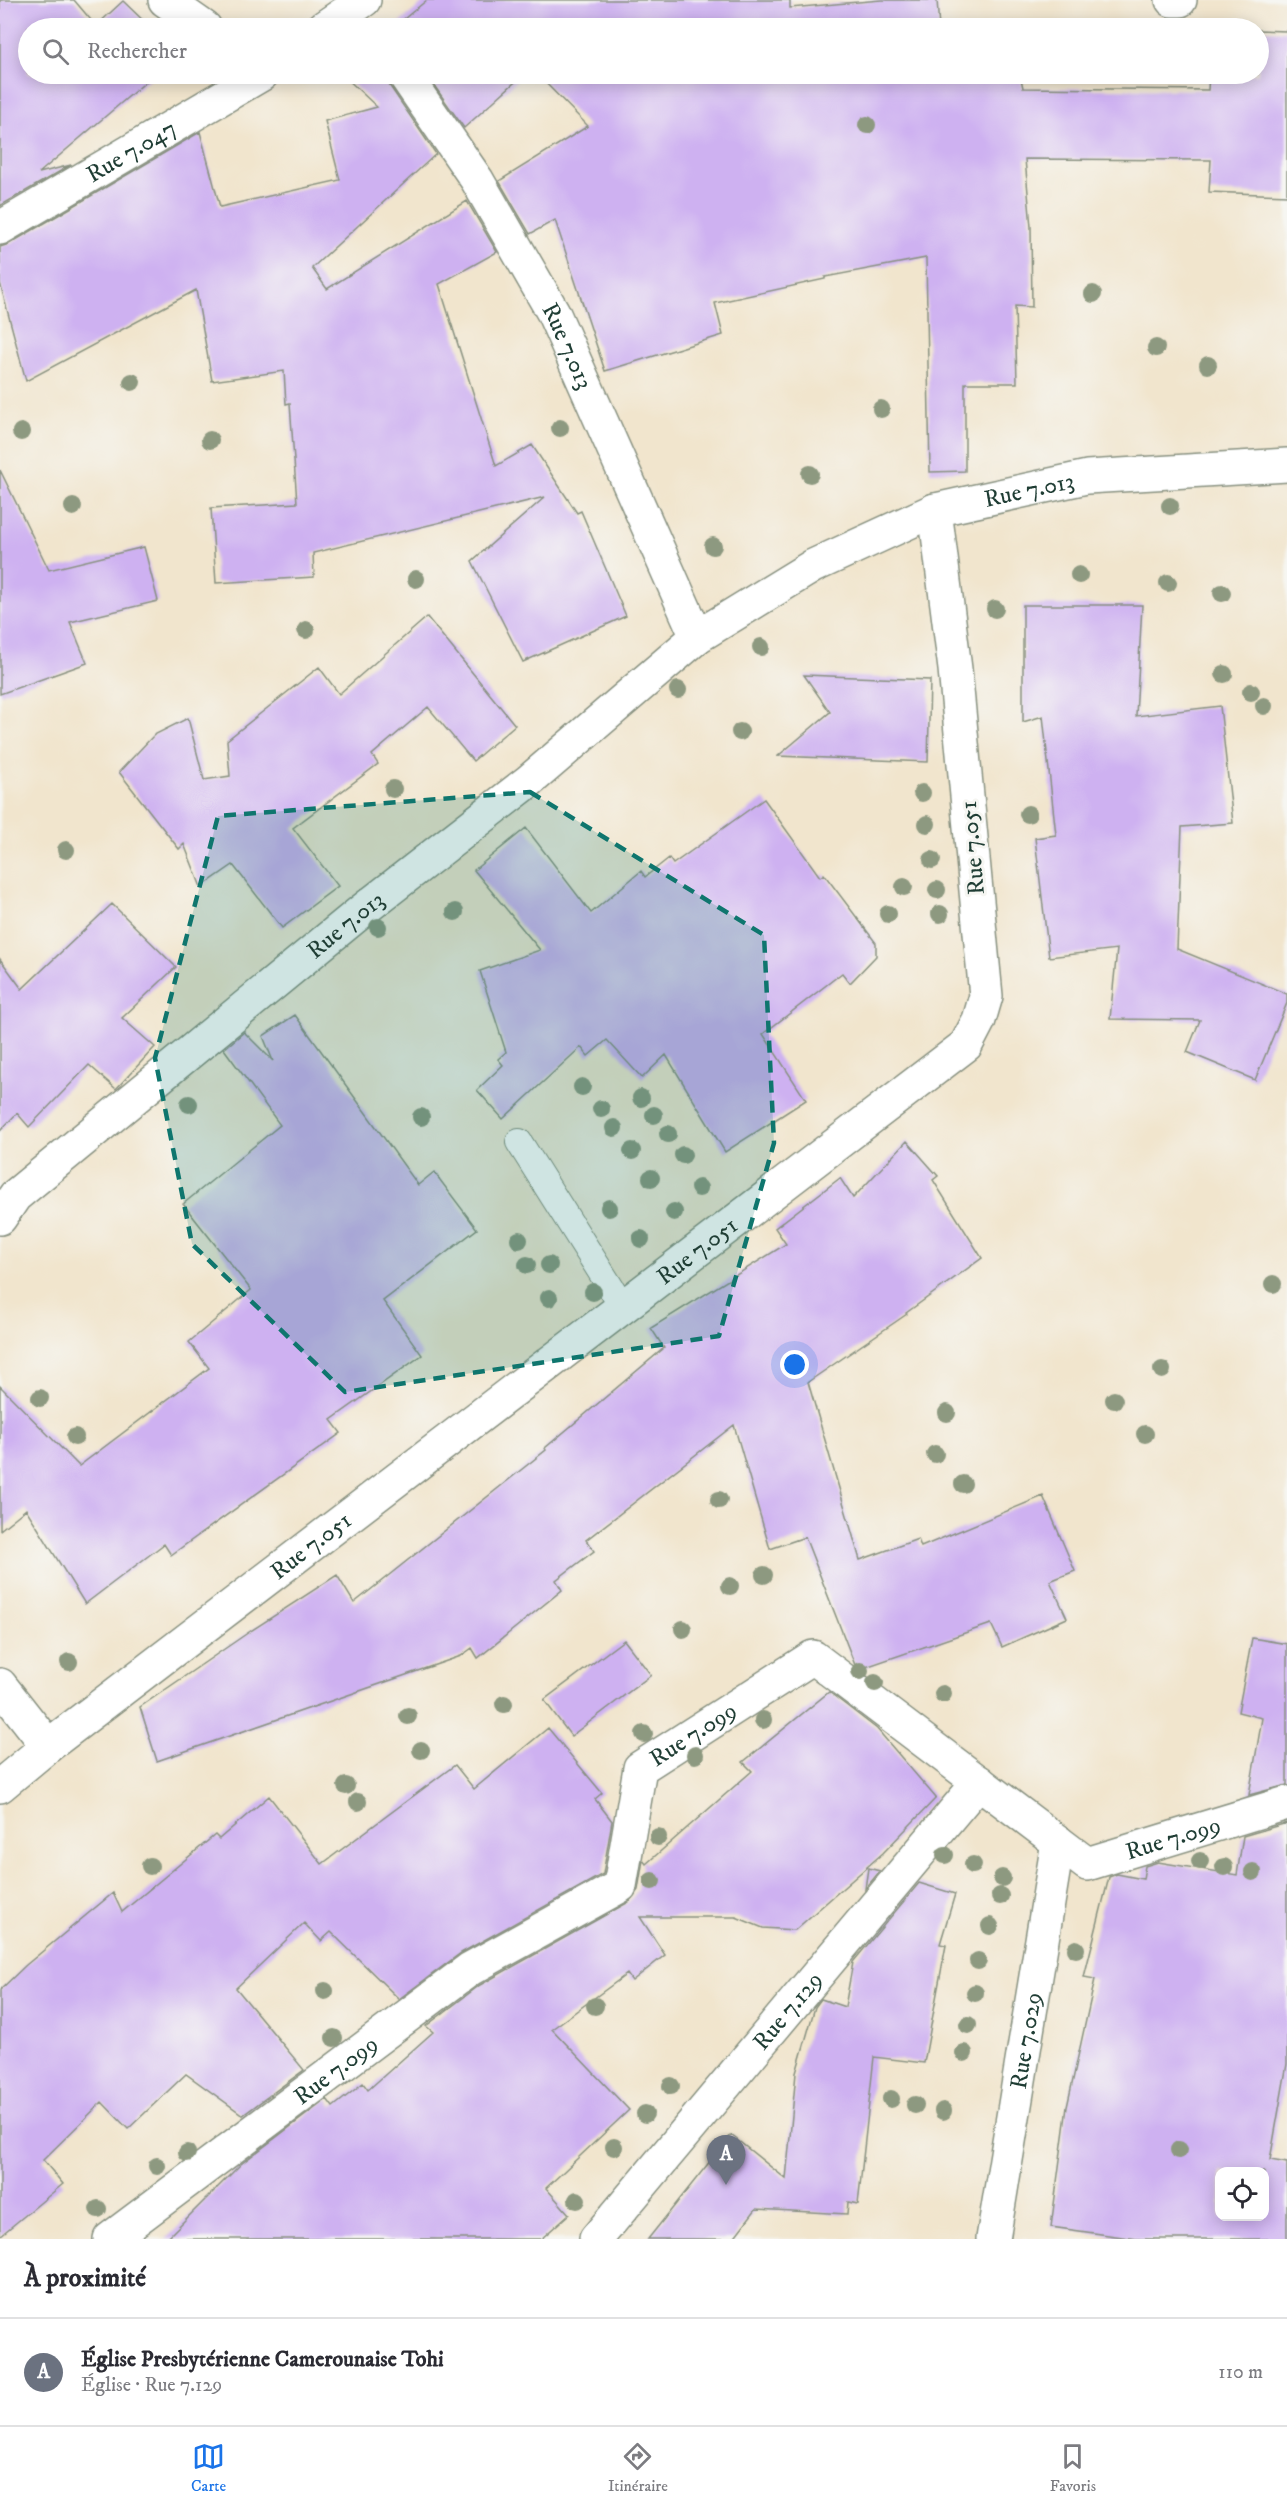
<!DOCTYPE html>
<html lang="fr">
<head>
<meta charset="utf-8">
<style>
	body { margin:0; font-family:"IM FELL DW Pica",serif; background:#f2f2f3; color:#2b2b33 }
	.controls { position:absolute; right:18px; bottom:18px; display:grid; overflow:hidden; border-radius:12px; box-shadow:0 3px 15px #0003 }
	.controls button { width:54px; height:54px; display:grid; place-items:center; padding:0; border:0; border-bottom:2px solid #e1e1e2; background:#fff; color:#2b2b33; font:30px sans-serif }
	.you { position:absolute; left:795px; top:1365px; width:21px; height:21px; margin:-15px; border:4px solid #fff; border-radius:50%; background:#1a73e8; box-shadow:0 0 0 9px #1a73e833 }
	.badge { display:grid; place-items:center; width:39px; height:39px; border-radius:50%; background:#1a73e8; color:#fff; font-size:20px; font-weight:700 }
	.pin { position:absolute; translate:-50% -50px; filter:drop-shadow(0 2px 3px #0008) }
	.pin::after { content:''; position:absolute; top:32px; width:21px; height:18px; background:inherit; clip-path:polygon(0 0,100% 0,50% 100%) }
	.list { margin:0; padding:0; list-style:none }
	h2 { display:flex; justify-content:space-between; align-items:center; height:78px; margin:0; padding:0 24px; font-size:26px }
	h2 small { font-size:20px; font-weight:400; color:#7c7c81 }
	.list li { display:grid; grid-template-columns:39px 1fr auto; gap:18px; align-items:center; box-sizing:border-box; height:108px; padding:0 24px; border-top:2px solid #e1e1e2 }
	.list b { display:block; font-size:22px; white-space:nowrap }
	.list p { margin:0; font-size:20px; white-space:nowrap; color:#7c7c81 }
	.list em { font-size:20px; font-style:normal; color:#7c7c81 }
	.icon { flex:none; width:33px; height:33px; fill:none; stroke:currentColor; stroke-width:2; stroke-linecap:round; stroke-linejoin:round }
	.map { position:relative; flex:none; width:1287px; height:2239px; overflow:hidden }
	.search { position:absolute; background:#fff; box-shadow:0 3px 15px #0003; left:18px; right:18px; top:18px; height:66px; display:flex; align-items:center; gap:15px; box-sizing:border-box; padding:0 21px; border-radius:33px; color:#7c7c81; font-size:22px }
	.sheet { height:186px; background:#fff }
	nav { display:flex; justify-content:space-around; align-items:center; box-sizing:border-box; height:84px; border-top:2px solid #e1e1e2; background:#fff; font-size:16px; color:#7c7c81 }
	nav a { display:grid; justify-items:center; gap:3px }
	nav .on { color:#1a73e8 }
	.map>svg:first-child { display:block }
	.building { fill:#ceb1f1; fill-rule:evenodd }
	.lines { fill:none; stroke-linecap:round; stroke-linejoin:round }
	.service-casing { stroke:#889180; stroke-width:28 }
	.minor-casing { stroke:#889180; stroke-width:36 }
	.service { stroke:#fff; stroke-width:26 }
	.minor { stroke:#fff; stroke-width:33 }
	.tree { fill:#8d9980 }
	.marked { fill:#0f766e; fill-opacity:0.2; stroke:#0f766e; stroke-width:4.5; stroke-dasharray:12 8; stroke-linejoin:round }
	.labels { text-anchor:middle; stroke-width:6; stroke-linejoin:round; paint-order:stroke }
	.street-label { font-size:24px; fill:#1f3d34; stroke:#f6f6f2 }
</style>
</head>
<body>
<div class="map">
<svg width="1287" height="2239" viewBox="0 0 1287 2239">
	<rect width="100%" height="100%" fill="#f6f6f2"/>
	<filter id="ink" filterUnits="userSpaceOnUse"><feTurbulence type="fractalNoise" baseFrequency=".0167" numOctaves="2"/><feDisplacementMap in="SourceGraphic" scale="12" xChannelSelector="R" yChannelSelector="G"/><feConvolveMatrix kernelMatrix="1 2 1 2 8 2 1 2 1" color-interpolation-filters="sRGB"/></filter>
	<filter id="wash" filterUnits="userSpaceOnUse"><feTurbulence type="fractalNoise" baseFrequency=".008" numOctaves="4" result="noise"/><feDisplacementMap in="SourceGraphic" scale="24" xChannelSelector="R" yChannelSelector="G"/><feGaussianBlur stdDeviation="1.35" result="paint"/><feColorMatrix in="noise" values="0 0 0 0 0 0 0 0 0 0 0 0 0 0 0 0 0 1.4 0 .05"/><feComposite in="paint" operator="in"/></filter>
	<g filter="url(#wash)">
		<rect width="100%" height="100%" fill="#f1e5cd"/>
		<g id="blocks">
			<!-- building -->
			<path class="building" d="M0 0H74L96 26 123 1 151 28H28V74H155L39 173 71 165 0 206Z
				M427 0H790V8L881 0H937L939 28H393Z
				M1258 30 1287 31V195L1209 192 1211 160 1025 159 1031 227 1032 307 1015 306 1017 383H965V471L930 472 926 258 825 277V279L715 303 723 335 605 371 555 220 530 234 499 181 588 126 537 74H1020L1023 88 1208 90 1209 74H1258Z
				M342 74H386L389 85 436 154 312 268 327 289 467 201 497 252 439 284 496 466 532 445 577 513 581 511 626 616 523 662 472 561 545 497 313 553 314 577 216 583 211 508 297 503 290 403 286 404 284 371 212 381 196 290 26 381 0 283V247L9 244 200 132 220 207 340 180 325 121 377 107Z
				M426 74H524L464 128Z
				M0 470 49 570 144 547 158 601 70 622 87 663 0 694Z
				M1023 605H1142L1136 716 1220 706 1233 823 1182 827 1177 949 1287 994V1003L1255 1080 1187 1052 1200 1020 1110 1019 1117 949 1049 957 1035 838 1056 835 1043 716 1023 722Z
				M427 617 515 725 473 761 428 707 372 755 378 764 293 828 338 886 282 928 233 865 201 887 184 844 179 849 119 772 154 735 188 718 204 780 230 776 227 740 319 667 339 694Z
				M804 675 930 680 928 762 778 756 830 712Z
				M764 799 820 877 824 874 876 943V956L850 983 842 973 763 1034 806 1100 725 1152 666 1055 642 1078 607 1040 588 1056 581 1047 503 1119 477 1090 503 1065 498 1059 506 1052 480 971 540 950 474 870 526 828 591 913 641 871 645 877 669 858 673 864Z
				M112 904 176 967 122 1018 155 1047 116 1089 89 1065 29 1127 17 1113 0 1131V959L22 989Z
				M295 1015 418 1185 434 1172 477 1229 383 1301 422 1355 331 1420 341 1433 171 1555 164 1544 85 1604 26 1509 0 1530V1386L79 1466 209 1368 189 1342 251 1290 183 1204 280 1125 224 1049 244 1032 273 1061 263 1036Z
				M907 1141 938 1176 933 1180 982 1258 906 1313 907 1314 808 1382 860 1560 918 1539 921 1547 1043 1496 1075 1571 1050 1581 1067 1618 1002 1647 991 1624 860 1669 855 1665 805 1537 770 1549 734 1425 586 1540 594 1551 556 1580 562 1590 478 1658 472 1648 461 1656 157 1761 140 1707 252 1630 337 1575 354 1603 546 1450 545 1448 664 1348 651 1328 786 1244 775 1228 840 1178 853 1198Z
				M1252 1638 1287 1644V1785L1249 1795 1262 1718 1238 1712Z
				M624 1640 651 1675 571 1736 544 1700Z
				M829 1692 877 1729 936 1798 883 1853 795 1930 763 1928 736 1917H640L665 1955 632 1981 627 1974 552 2029 629 2110 546 2188 569 2214 541 2239H166L241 2164 327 2099 333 2107 363 2083 368 2090 433 2032 426 2026 480 1985 629 1902 638 1890 643 1860 646 1864 752 1771 743 1762Z
				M548 1728 602 1793 595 1799 612 1821 603 1874 461 1953 399 1999 331 1932 321 1941 304 1923 236 1988 304 2070 243 2115 186 2074 128 2129 102 2102 43 2160 63 2184 0 2236V1990L26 1965 113 1893 122 1912 215 1835 219 1839 269 1796 322 1864 455 1765 474 1789Z
				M1287 1823V2064L1270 2160 1287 2163V2239H1137L1051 2227 1067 2107 1095 1979 1084 1977 1109 1877 1117 1874 1143 1879 1145 1866 1158 1862 1237 1875 1243 1836ZM1220 2172H1264V2217H1220Z
				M868 1868 880 1871 865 1889Z
				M919 1883 955 1894 940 1944 946 1945 924 2063 874 2057 858 2204 848 2202 847 2214 756 2209 733 2239H648L731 2135 786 2179 796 2073 815 2007 821 1999 845 2007 853 1962Z"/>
		</g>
	</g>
	<g filter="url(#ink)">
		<use href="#blocks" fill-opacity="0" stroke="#889180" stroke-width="1.5"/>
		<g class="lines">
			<!-- service casing -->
			<g class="service-casing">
				<path id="service" d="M519 1142 623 1307"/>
			</g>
			<!-- minor casing -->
			<g class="minor-casing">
				<g id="minor">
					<path d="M165 0 205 28"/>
					<path d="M1172 0H1180"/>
					<path d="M323 28 364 0"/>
					<path id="s1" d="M404 74 477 180 553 312 697 637"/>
					<path id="s2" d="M0 228 262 74"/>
					<path id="s3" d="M0 1218 15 1196 363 910 529 781 697 637 813 566 935 510 1087 477 1287 465"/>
					<path d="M0 1685 48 1746"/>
					<path id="s4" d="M0 1786 48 1746 966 1045 979 1020 986 996 955 669 935 510"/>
					<path id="s5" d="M110 2239 470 1969 620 1886 640 1768 813 1657 1087 1864 1287 1803"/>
					<path id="s6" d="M596 2239 979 1782"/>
					<path id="s7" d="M993 2239 1058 1842"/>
				</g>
			</g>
			<!-- service -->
			<use href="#service" class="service"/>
			<!-- minor -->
			<use href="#minor" class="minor"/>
		</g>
		<!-- trees -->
		<g class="tree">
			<circle cx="867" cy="125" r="9"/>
			<circle cx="1093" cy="294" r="9"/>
			<circle cx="1156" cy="348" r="9"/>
			<circle cx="1208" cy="365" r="9"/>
			<circle cx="132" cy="382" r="9"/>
			<circle cx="881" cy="409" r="9"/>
			<circle cx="560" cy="428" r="9"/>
			<circle cx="21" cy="432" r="9"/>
			<circle cx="210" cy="440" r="9"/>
			<circle cx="810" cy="474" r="9"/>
			<circle cx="1170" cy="506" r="9"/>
			<circle cx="73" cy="507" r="9"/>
			<circle cx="713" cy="546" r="9"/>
			<circle cx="1079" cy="575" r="9"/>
			<circle cx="416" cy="579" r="9"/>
			<circle cx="1168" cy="583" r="9"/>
			<circle cx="1222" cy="593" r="9"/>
			<circle cx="995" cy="609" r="9"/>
			<circle cx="306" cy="630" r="9"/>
			<circle cx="761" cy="647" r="9"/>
			<circle cx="1224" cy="674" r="9"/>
			<circle cx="678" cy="690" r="9"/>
			<circle cx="1251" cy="692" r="9"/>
			<circle cx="1264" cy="706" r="9"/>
			<circle cx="740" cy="732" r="9"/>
			<circle cx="393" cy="789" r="9"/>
			<circle cx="922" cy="793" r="9"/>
			<circle cx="1028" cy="814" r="9"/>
			<circle cx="927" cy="824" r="9"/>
			<circle cx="66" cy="850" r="9"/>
			<circle cx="932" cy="860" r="9"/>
			<circle cx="904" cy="887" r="9"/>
			<circle cx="937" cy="890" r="9"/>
			<circle cx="455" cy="912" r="9"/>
			<circle cx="888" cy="914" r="9"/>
			<circle cx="940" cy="914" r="9"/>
			<circle cx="378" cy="927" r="9"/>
			<circle cx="582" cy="1087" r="9"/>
			<circle cx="641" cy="1098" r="9"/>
			<circle cx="189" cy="1104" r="9"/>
			<circle cx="601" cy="1109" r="9"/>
			<circle cx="654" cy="1115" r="9"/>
			<circle cx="421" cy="1117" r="9"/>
			<circle cx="614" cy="1128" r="9"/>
			<circle cx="668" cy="1134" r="9"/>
			<circle cx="632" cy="1151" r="9"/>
			<circle cx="683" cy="1155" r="9"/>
			<circle cx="651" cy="1178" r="9"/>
			<circle cx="699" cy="1188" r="9"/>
			<circle cx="609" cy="1208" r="9"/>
			<circle cx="674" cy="1212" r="9"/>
			<circle cx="641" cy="1239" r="9"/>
			<circle cx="519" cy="1240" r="9"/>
			<circle cx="527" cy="1265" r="9"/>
			<circle cx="549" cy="1265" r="9"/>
			<circle cx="1273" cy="1284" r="9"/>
			<circle cx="593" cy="1292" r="9"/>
			<circle cx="549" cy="1298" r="9"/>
			<circle cx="1162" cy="1370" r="9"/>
			<circle cx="40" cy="1398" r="9"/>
			<circle cx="1114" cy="1400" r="9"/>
			<circle cx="947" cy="1413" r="9"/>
			<circle cx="1145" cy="1434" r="9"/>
			<circle cx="75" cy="1437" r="9"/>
			<circle cx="935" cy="1454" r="9"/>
			<circle cx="963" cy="1484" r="9"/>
			<circle cx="719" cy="1500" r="9"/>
			<circle cx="764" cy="1575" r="9"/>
			<circle cx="730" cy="1586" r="9"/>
			<circle cx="683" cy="1629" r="9"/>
			<circle cx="69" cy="1662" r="9"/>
			<circle cx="860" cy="1671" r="9"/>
			<circle cx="875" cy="1683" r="9"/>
			<circle cx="943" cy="1694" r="9"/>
			<circle cx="504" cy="1704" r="9"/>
			<circle cx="408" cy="1716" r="9"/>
			<circle cx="763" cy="1720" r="9"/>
			<circle cx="644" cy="1734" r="9"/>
			<circle cx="421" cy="1750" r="9"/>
			<circle cx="695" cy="1755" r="9"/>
			<circle cx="346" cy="1786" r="9"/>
			<circle cx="358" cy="1802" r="9"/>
			<circle cx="658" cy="1837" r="9"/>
			<circle cx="945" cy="1855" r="9"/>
			<circle cx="1200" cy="1861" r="9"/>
			<circle cx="973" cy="1865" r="9"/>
			<circle cx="150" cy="1866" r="9"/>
			<circle cx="1224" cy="1867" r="9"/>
			<circle cx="1253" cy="1872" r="9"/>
			<circle cx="1002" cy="1878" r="9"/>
			<circle cx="652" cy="1881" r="9"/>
			<circle cx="1000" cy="1896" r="9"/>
			<circle cx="990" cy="1926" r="9"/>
			<circle cx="1076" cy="1949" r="9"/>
			<circle cx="978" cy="1961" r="9"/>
			<circle cx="325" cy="1991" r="9"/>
			<circle cx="975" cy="1993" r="9"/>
			<circle cx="595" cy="2006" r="9"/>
			<circle cx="968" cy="2025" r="9"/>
			<circle cx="334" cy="2038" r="9"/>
			<circle cx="964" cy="2053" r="9"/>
			<circle cx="671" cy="2086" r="9"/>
			<circle cx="891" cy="2099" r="9"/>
			<circle cx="915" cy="2105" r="9"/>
			<circle cx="943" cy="2111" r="9"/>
			<circle cx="645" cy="2114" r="9"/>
			<circle cx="614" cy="2147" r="9"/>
			<circle cx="1179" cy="2150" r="9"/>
			<circle cx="187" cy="2153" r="9"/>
			<circle cx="157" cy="2166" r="9"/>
			<circle cx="577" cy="2200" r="9"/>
			<circle cx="98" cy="2209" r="9"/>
		</g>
	</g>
	<!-- marked area -->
	<path class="marked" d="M530 792 764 935 774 1143 719 1336 345 1392 192 1244 155 1058 218 816Z"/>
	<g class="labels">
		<!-- street labels -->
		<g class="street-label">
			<text dy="8" stroke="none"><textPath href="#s2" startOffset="152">Rue 7.047</textPath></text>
			<text dy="8" stroke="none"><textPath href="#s1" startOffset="318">Rue 7.013</textPath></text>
			<text dy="8" stroke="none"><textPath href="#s3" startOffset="1275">Rue 7.013</textPath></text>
			<text transform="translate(972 848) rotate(-95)" y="8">Rue 7.051</text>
			<text dy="8" stroke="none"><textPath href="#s3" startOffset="454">Rue 7.013</textPath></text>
			<text dy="8" stroke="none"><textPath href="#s4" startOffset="879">Rue 7.051</textPath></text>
			<text dy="8" stroke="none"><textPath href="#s4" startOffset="393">Rue 7.051</textPath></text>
			<text dy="8" stroke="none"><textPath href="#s5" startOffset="804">Rue 7.099</textPath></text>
			<text dy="8" stroke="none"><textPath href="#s5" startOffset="1380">Rue 7.099</textPath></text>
			<text dy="8" stroke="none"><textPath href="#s6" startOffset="298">Rue 7.129</textPath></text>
			<text dy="8" stroke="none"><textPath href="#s7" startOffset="201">Rue 7.029</textPath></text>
			<text dy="8" stroke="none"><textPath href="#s5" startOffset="282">Rue 7.099</textPath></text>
		</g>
	</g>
</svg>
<div class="controls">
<button><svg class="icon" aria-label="locate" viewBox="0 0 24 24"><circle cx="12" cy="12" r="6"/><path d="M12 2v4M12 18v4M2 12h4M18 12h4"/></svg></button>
</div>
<div class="you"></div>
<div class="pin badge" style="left:726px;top:2185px;background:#6b7280">A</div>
<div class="search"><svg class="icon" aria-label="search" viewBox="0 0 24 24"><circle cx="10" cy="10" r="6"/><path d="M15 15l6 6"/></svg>Rechercher</div>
</div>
<section class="sheet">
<h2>À proximité<small></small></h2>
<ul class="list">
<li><span class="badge" style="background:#6b7280">A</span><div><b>Église Presbytérienne Camerounaise Tohi</b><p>Église · Rue 7.129</p></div><em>110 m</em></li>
</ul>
</section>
<nav>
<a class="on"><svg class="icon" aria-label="map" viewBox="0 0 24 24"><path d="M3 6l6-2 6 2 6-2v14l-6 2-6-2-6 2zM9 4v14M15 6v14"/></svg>Carte</a>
<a><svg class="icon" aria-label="directions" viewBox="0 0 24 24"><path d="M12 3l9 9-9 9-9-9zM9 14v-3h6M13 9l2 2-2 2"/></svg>Itinéraire</a>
<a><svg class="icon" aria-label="saved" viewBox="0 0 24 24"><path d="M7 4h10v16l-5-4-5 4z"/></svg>Favoris</a>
</nav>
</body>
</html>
